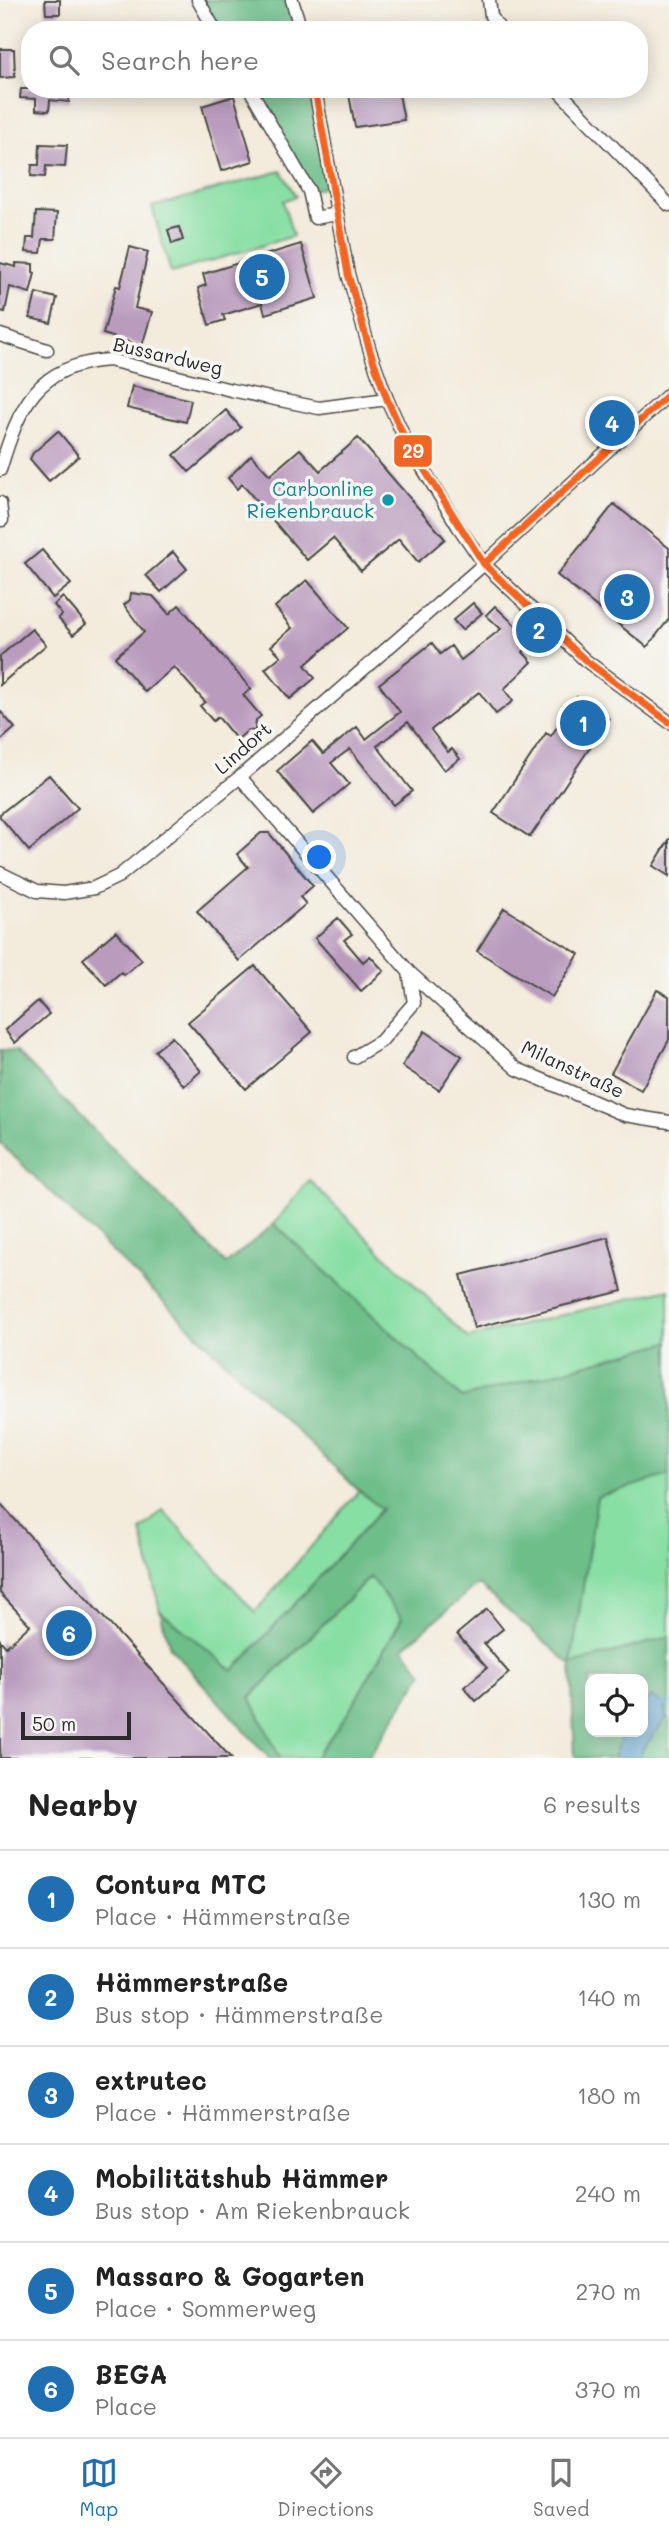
<!DOCTYPE html>
<html lang="en">
<head>
<meta charset="utf-8">
<style>
	body { margin:0; font-family:Mali,sans-serif; background:#f2f2f2; color:#222 }
	.controls { position:absolute; right:21px; bottom:21px; display:grid; overflow:hidden; border-radius:14px; box-shadow:0 4px 18px #0003 }
	.controls button { width:63px; height:63px; display:grid; place-items:center; padding:0; border:0; border-bottom:2px solid #e0e0e0; background:#fff; color:#222; font:35px sans-serif }
	.scale { position:absolute; left:21px; bottom:18px; width:110px; box-sizing:border-box; padding-left:7px; border:4px solid #2b2b2b; border-top:0; font-size:19px; line-height:24px; white-space:nowrap; color:#2b2b2b; -webkit-text-stroke:5px #f6f6f2; paint-order:stroke }
	.you { position:absolute; left:320px; top:858px; width:24px; height:24px; margin:-18px; border:5px solid #fff; border-radius:50%; background:#1a73e8; box-shadow:0 0 0 10px #1a73e833 }
	.badge { display:grid; place-items:center; width:46px; height:46px; border-radius:50%; background:#1f6fb2; color:#fff; font-size:23px; font-weight:700 }
	.pin { position:absolute; translate:-50% -50%; border:4px solid #fff; box-shadow:0 2px 7px #0006 }
	.list { margin:0; padding:0; list-style:none }
	h2 { display:flex; justify-content:space-between; align-items:center; height:91px; margin:0; padding:0 28px; font-size:30px }
	h2 small { font-size:23px; font-weight:400; color:#767676 }
	.list li { display:grid; grid-template-columns:46px 1fr auto; gap:21px; align-items:center; box-sizing:border-box; height:98px; padding:0 28px; border-top:2px solid #e0e0e0 }
	.list b { display:block; font-size:26px; white-space:nowrap }
	.list p { margin:0; font-size:23px; white-space:nowrap; color:#767676 }
	.list em { font-size:23px; font-style:normal; color:#767676 }
	.icon { flex:none; width:38px; height:38px; fill:none; stroke:currentColor; stroke-width:2; stroke-linecap:round; stroke-linejoin:round }
	.map { position:relative; flex:none; width:669px; height:1758px; overflow:hidden }
	.search { position:absolute; background:#fff; box-shadow:0 4px 18px #0003; left:21px; right:21px; top:21px; height:77px; display:flex; align-items:center; gap:18px; box-sizing:border-box; padding:0 24px; border-radius:28px; color:#767676; font-size:26px }
	.sheet { height:679px; background:#fff }
	nav { display:flex; justify-content:space-around; align-items:center; box-sizing:border-box; height:98px; border-top:2px solid #e0e0e0; background:#fff; font-size:19px; color:#767676 }
	nav a { display:grid; justify-items:center; gap:4px }
	nav .on { color:#1f6fb2 }
	.map>svg:first-child { display:block }
	.green { fill:#88dfa4; stroke:#5a8568; stroke-width:2 }
	.forest { fill:#6ebe8a; stroke:#4c745a; stroke-width:2 }
	.water { fill:#59a2d0; stroke:#42667e; stroke-width:2 }
	.lines { fill:none; stroke-linecap:round; stroke-linejoin:round }
	.stream { stroke:#59a2d0; stroke-width:4.5 }
	.building { fill:#b99bbe }
	.minor-casing { stroke:#494845; stroke-width:15 }
	.minor { stroke:#fff; stroke-width:12 }
	.bus-1-casing { stroke:#f6f6f2; stroke-width:12 }
	.bus-1 { stroke:#f26522; stroke-width:7 }
	.culture-dot { fill:#0f9aa8; stroke:#f6f6f2; stroke-width:2.5 }
	.labels { text-anchor:middle; stroke-width:7; stroke-linejoin:round; paint-order:stroke }
	.street-label { font-size:19px; fill:#2b2b2b; stroke:#f6f6f2 }
	.culture-label { font-size:19px; fill:#0d838f; stroke:#f6f6f2; text-anchor:end }
	.line-badge { stroke:#f6f6f2; stroke-width:2.5 }
	.badge-label { font-size:19px; text-anchor:middle; font-weight:bold; fill:#fff }
</style>
</head>
<body>
<div class="map">
<svg width="669" height="1758" viewBox="0 0 669 1758">
	<rect width="100%" height="100%" fill="#f6f6f2"/>
	<filter id="ink" filterUnits="userSpaceOnUse"><feTurbulence type="fractalNoise" baseFrequency=".0143" numOctaves="2"/><feDisplacementMap in="SourceGraphic" scale="14" xChannelSelector="R" yChannelSelector="G"/><feConvolveMatrix kernelMatrix="1 2 1 2 8 2 1 2 1" color-interpolation-filters="sRGB"/></filter>
	<filter id="wash" filterUnits="userSpaceOnUse"><feTurbulence type="fractalNoise" baseFrequency=".00686" numOctaves="4" result="noise"/><feDisplacementMap in="SourceGraphic" scale="28" xChannelSelector="R" yChannelSelector="G"/><feGaussianBlur stdDeviation="1.57" result="paint"/><feColorMatrix in="noise" values="0 0 0 0 0 0 0 0 0 0 0 0 0 0 0 0 0 1.4 0 .05"/><feComposite in="paint" operator="in"/></filter>
	<g filter="url(#wash)">
		<rect width="100%" height="100%" fill="#f3ebdb"/>
		<!-- green -->
		<path class="green" d="M281 171 296 196 283 201 293 236 171 273 152 207Z
			M309 1180 468 1338 669 1289V1342L462 1398 274 1224Z
			M669 1475V1637L571 1665 597 1496Z
			M359 1491 382 1509 233 1671 160 1611 141 1530 163 1510 255 1612Z
			M370 1577 402 1618 348 1713 315 1758H280L250 1698Z"/>
		<!-- forest -->
		<path class="forest" d="M198 0H284L296 30H215Z
			M250 89H315L331 185 309 191Z
			M0 1050 16 1051 226 1264 274 1224 462 1398 669 1342V1475L597 1497 571 1664 669 1637V1758H639L643 1748 666 1719 664 1704 652 1697 643 1705V1679H590V1732H623L613 1758H575L571 1665 478 1584 403 1648 423 1673 368 1758H315L348 1713 402 1618 370 1577 250 1697 280 1758H269L170 1647 160 1611 233 1671 382 1509 359 1491 0 1143Z"/>
		<!-- water -->
		<path class="water" d="M652 1697 664 1704 666 1719 643 1748 639 1758H613L623 1732H643V1705Z"/>
		<g class="lines">
			<!-- stream -->
			<path class="stream" d="M664 1704 669 1703"/>
		</g>
		<g id="blocks">
			<!-- building -->
			<path class="building" d="M45 0H60V14H46Z
				M0 49H14L15 77 0 78Z
				M21 89H69V102L50 100 49 111 36 110V99L20 98Z
				M348 89H398L404 120 355 127Z
				M234 96 253 161 221 171 202 106Z
				M40 144 67 145 65 167 46 166 45 177 31 176 32 165H39Z
				M36 212 57 213 55 239H43L41 253 26 252 27 238H34Z
				M179 227 183 240 172 244 168 230Z
				M301 244 317 298 265 314 262 303 223 315 225 320 209 325 198 288 206 285 203 274Z
				M130 247 148 252 135 308 152 312 142 346 103 334 116 286 120 287Z
				M0 263 16 267V263L33 264V272L35 273 30 293 10 287 5 312 0 311Z
				M36 293 57 298 51 323 30 318Z
				M132 386 191 400 186 422 127 408Z
				M226 410 241 428 189 472 174 455Z
				M58 431 79 456 49 481 30 459 33 453Z
				M358 438 445 539 418 562 399 539 361 571 333 538 307 560 242 484 237 489 228 478 251 455 270 475 300 449 320 471Z
				M614 504 669 548V619L647 647 557 575Z
				M42 550 71 584 53 598 25 564Z
				M173 552 187 569 161 592 146 575Z
				M307 580 348 628 305 665 315 678 290 699 265 669 281 656 271 646 292 628 275 607Z
				M131 593 153 596 169 614 179 605 251 689 243 695 261 716 256 720 255 731 248 730 237 740 218 717 213 721 200 706 205 702 174 667 145 692 115 657 144 632 124 605 130 600Z
				M63 597 86 624 73 635 58 618 62 615 54 605Z
				M473 603 482 613 462 630 453 620Z
				M495 606 533 642 523 652 532 662 504 689 513 701 496 714 479 692 431 730 448 752 452 749 460 759 444 770 408 722 377 746 412 791 394 805 350 749 331 763 349 784 313 814 277 771 312 741 323 754 357 727 366 739 400 712 379 684 432 643 440 654 451 646 461 660 501 629 486 615Z
				M32 629 46 645 0 685V656Z
				M577 697 609 719 530 837 493 813 546 733 551 736Z
				M0 711 15 728 0 741Z
				M49 775 78 808 29 851 0 817V814Z
				M261 833H269L313 886 300 897 306 904 239 961 197 911 248 867 237 854Z
				M669 840V876L653 866Z
				M504 908 579 954 552 997 477 951Z
				M338 918 352 934 344 940 363 962 370 956 384 971 361 991 315 938Z
				M116 931 142 960 124 975 121 972 106 985 83 959Z
				M255 966 312 1032 246 1089 188 1022Z
				M657 990 669 996V1040L641 1090 611 1073Z
				M38 1001 49 1014 15 1043 5 1030Z
				M425 1031 462 1056 439 1090 402 1066Z
				M172 1037 201 1071 184 1086 155 1051Z
				M608 1237 622 1291 474 1328 461 1275Z
				M0 1503 231 1758H0V1640L6 1647 30 1625 0 1593Z
				M487 1609 503 1629 484 1644 509 1673 476 1701 464 1687 487 1668 457 1634Z"/>
		</g>
	</g>
	<g filter="url(#ink)">
		<use href="#blocks" fill-opacity="0" stroke="#494845" stroke-width="2"/>
		<g class="lines">
			<!-- minor casing -->
			<g class="minor-casing">
				<path id="minor" d="M198 0 215 30
					M292 0 301 30
					M489 0 491 16 500 30
					M250 89 309 191 315 218 336 214
					M315 89 348 274 370 351 387 399 405 439 458 526 484 564 585 660 669 722
					M557 89 669 205
					M0 335 47 350
					M0 470C19 407 36 365 109 360L231 390 319 408 387 399
					M0 503 2 520
					M240 777 409 972 414 1003 381 1041 354 1057
					M0 873 37 891 64 893 94 888 119 876 240 777 484 564 669 394
					M409 972 517 1069 625 1115 669 1122"/>
			</g>
			<!-- minor -->
			<use href="#minor" class="minor"/>
			<!-- bus-1 casing -->
			<g class="bus-1-casing">
				<path id="bus-1" d="M315 89 348 274 370 351 387 399 405 439 484 564 585 660 669 722
					M484 564 669 394"/>
			</g>
			<!-- bus-1 -->
			<use href="#bus-1" class="bus-1"/>
		</g>
	</g>
	<!-- markers -->
	<circle class="culture-dot" cx="388" cy="500" r="7"/>
	<g class="labels">
		<!-- street labels -->
		<g class="street-label">
			<text transform="translate(168 356) rotate(13)" y="7">Bussardweg</text>
			<text transform="translate(243 748) rotate(-41)" y="7">Lindort</text>
			<text transform="translate(573 1069) rotate(25)" y="7">Milanstraße</text>
		</g>
		<!-- culture labels -->
		<g class="culture-label">
			<text x="374" y="496">Carbonline<tspan x="374" dy="22">Riekenbrauck</tspan></text>
		</g>
	</g>
	<rect class="line-badge" x="393" y="434" width="40" height="34" rx="7" fill="#f26522"/>
	<g class="badge-label">
		<text x="413" y="458">29</text>
	</g>
</svg>
<div class="controls">
<button><svg class="icon" aria-label="locate" viewBox="0 0 24 24"><circle cx="12" cy="12" r="6"/><path d="M12 2v4M12 18v4M2 12h4M18 12h4"/></svg></button>
</div>
<div class="scale">50 m</div>
<div class="you"></div>
<div class="pin badge" style="left:583px;top:723px">1</div>
<div class="pin badge" style="left:539px;top:630px">2</div>
<div class="pin badge" style="left:627px;top:597px">3</div>
<div class="pin badge" style="left:612px;top:423px">4</div>
<div class="pin badge" style="left:262px;top:277px">5</div>
<div class="pin badge" style="left:69px;top:1633px">6</div>
<div class="search"><svg class="icon" aria-label="search" viewBox="0 0 24 24"><circle cx="10" cy="10" r="6"/><path d="M15 15l6 6"/></svg>Search here</div>
</div>
<section class="sheet">
<h2>Nearby<small>6 results</small></h2>
<ul class="list">
<li><span class="badge">1</span><div><b>Contura MTC</b><p>Place · Hämmerstraße</p></div><em>130 m</em></li>
<li><span class="badge">2</span><div><b>Hämmerstraße</b><p>Bus stop · Hämmerstraße</p></div><em>140 m</em></li>
<li><span class="badge">3</span><div><b>extrutec</b><p>Place · Hämmerstraße</p></div><em>180 m</em></li>
<li><span class="badge">4</span><div><b>Mobilitätshub Hämmer</b><p>Bus stop · Am Riekenbrauck</p></div><em>240 m</em></li>
<li><span class="badge">5</span><div><b>Massaro &amp; Gogarten</b><p>Place · Sommerweg</p></div><em>270 m</em></li>
<li><span class="badge">6</span><div><b>BEGA</b><p>Place</p></div><em>370 m</em></li>
</ul>
</section>
<nav>
<a class="on"><svg class="icon" aria-label="map" viewBox="0 0 24 24"><path d="M3 6l6-2 6 2 6-2v14l-6 2-6-2-6 2zM9 4v14M15 6v14"/></svg>Map</a>
<a><svg class="icon" aria-label="directions" viewBox="0 0 24 24"><path d="M12 3l9 9-9 9-9-9zM9 14v-3h6M13 9l2 2-2 2"/></svg>Directions</a>
<a><svg class="icon" aria-label="saved" viewBox="0 0 24 24"><path d="M7 4h10v16l-5-4-5 4z"/></svg>Saved</a>
</nav>
</body>
</html>
